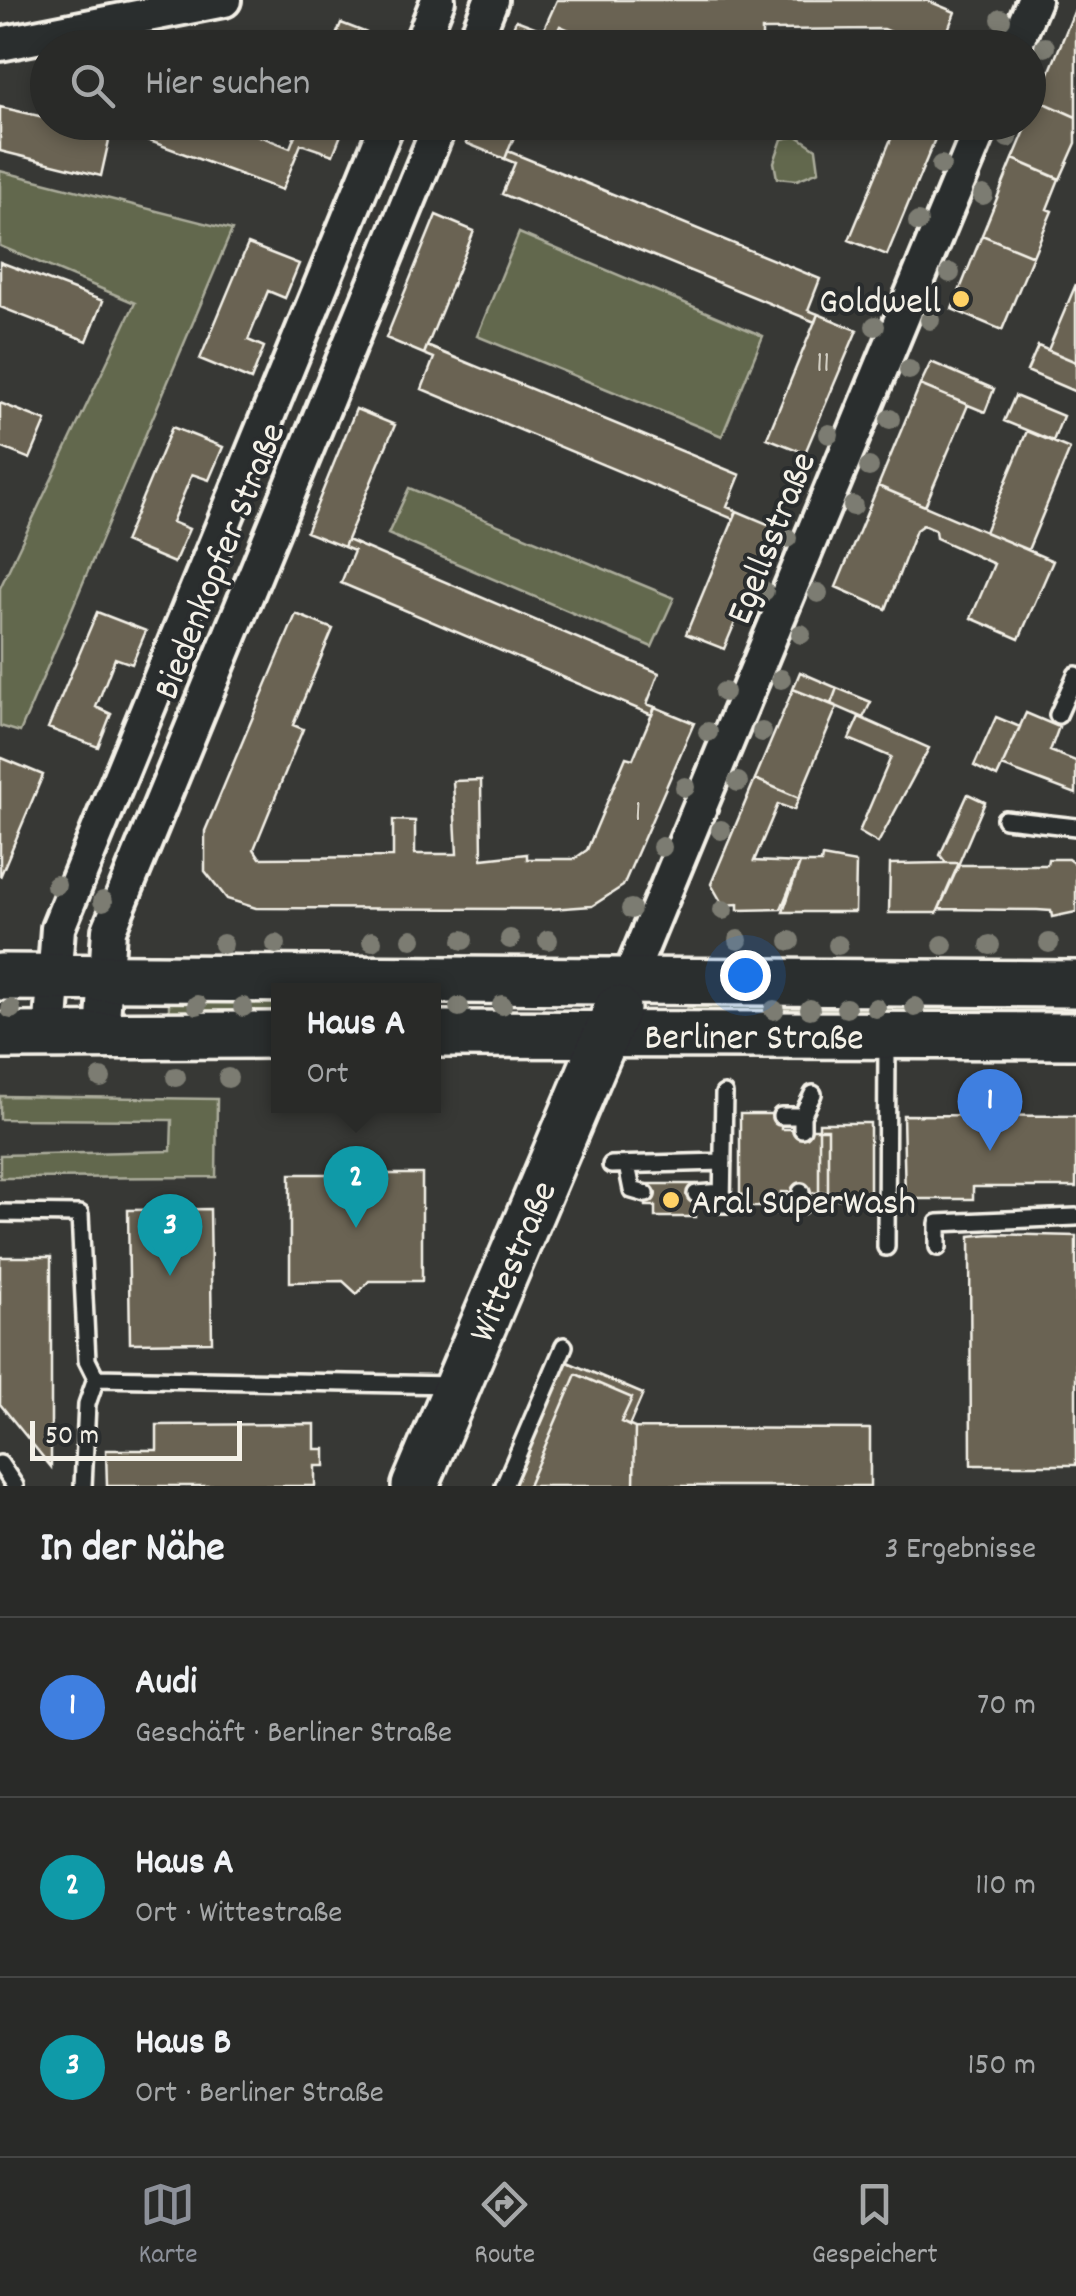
<!DOCTYPE html>
<html lang="de">
<head>
<meta charset="utf-8">
<style>
	body { margin:0; font-family:Dekko,sans-serif; background:#353634; color:#f1f3f6 }
	.scale { position:absolute; left:30px; bottom:25px; width:212px; box-sizing:border-box; padding-left:10px; border:5px solid #f4f1e8; border-top:0; font-size:28px; line-height:35px; white-space:nowrap; color:#f4f1e8; -webkit-text-stroke:8px #2a2d2e; paint-order:stroke }
	.you { position:absolute; left:745px; top:975px; width:35px; height:35px; margin:-25px; border:8px solid #fff; border-radius:50%; background:#1a73e8; box-shadow:0 0 0 15px #1a73e833 }
	.badge { display:grid; place-items:center; width:65px; height:65px; border-radius:50%; background:#8c9099; color:#fff; font-size:32px; font-weight:700 }
	.pin { position:absolute; translate:-50% -82px; filter:drop-shadow(0 2px 5px #0008) }
	.pin::after { content:''; position:absolute; top:52px; width:35px; height:30px; background:inherit; clip-path:polygon(0 0,100% 0,50% 100%) }
	.popup { position:absolute; left:271px; top:983px; width:170px; height:130px; box-sizing:border-box; display:grid; place-content:center; border-radius:0px; background:#292a28; filter:drop-shadow(0 2px 8px #0005); font-size:32px; white-space:nowrap; color:#a5a7a8 }
	.popup b { font-size:38px; color:#f1f3f6 }
	.popup::after { content:''; position:absolute; left:50%; top:100%; margin-left:-20px; border:20px solid transparent; border-top-color:#292a28 }
	.list { margin:0; padding:0; list-style:none }
	h2 { display:flex; justify-content:space-between; align-items:center; height:130px; margin:0; padding:0 40px; font-size:42px }
	h2 small { font-size:32px; font-weight:400; color:#a5a7a8 }
	.list li { display:grid; grid-template-columns:65px 1fr auto; gap:30px; align-items:center; box-sizing:border-box; height:180px; padding:0 40px; border-top:2px solid #454645 }
	.list b { display:block; font-size:38px; white-space:nowrap }
	.list p { margin:0; font-size:32px; white-space:nowrap; color:#a5a7a8 }
	.list em { font-size:32px; font-style:normal; color:#a5a7a8 }
	.icon { flex:none; width:55px; height:55px; fill:none; stroke:currentColor; stroke-width:2; stroke-linecap:round; stroke-linejoin:round }
	.map { position:relative; flex:none; width:1076px; height:1486px; overflow:hidden }
	.search { position:absolute; background:#292a28; box-shadow:0 5px 15px #0003; left:30px; right:30px; top:30px; height:110px; display:flex; align-items:center; gap:25px; box-sizing:border-box; padding:0 35px; border-radius:55px; color:#a5a7a8; font-size:38px }
	.sheet { height:670px; background:#292a28 }
	nav { display:flex; justify-content:space-around; align-items:center; box-sizing:border-box; height:140px; border-top:2px solid #454645; background:#292a28; font-size:28px; color:#a5a7a8 }
	nav a { display:grid; justify-items:center; gap:5px }
	nav .on { color:#8c9099 }
	.map>svg:first-child { display:block }
	.green { fill:#62684e; stroke:#abac9b; stroke-width:2.5 }
	.building { fill:#6b6453; stroke:#f4f1e8; stroke-width:2.5 }
	.lines { fill:none; stroke-linecap:round; stroke-linejoin:round }
	.lane-casing { stroke:#f4f1e8; stroke-width:22 }
	.street-casing { stroke:#f4f1e8; stroke-width:40 }
	.secondary-casing { stroke:#f4f1e8; stroke-width:52 }
	.lane { stroke:#2a2d2e; stroke-width:15 }
	.street { stroke:#2a2d2e; stroke-width:32 }
	.secondary { stroke:#2a2d2e; stroke-width:45 }
	.tree { fill:#7b7c72 }
	.poi-dot { fill:#ffd166; stroke:#2a2d2e; stroke-width:4 }
	.labels { text-anchor:middle; stroke-width:8; stroke-linejoin:round; paint-order:stroke }
	.number-label { font-size:32px; fill:#d2cec3 }
	.poi-label { font-size:38px; fill:#f4f1e8; stroke:#2a2d2e; text-anchor:end }
	.street-label { font-size:38px; fill:#f4f1e8; stroke:#2a2d2e }
</style>
</head>
<body>
<div class="map">
<svg width="1076" height="1486" viewBox="0 0 1076 1486">
	<rect width="100%" height="100%" fill="#373835"/>
	<filter id="ink" filterUnits="userSpaceOnUse"><feTurbulence type="fractalNoise" baseFrequency=".01" numOctaves="2"/><feDisplacementMap in="SourceGraphic" scale="20" xChannelSelector="R" yChannelSelector="G"/><feConvolveMatrix kernelMatrix="1 2 1 2 8 2 1 2 1" color-interpolation-filters="sRGB"/></filter>
	<g filter="url(#ink)">
		<!-- green -->
		<path class="green" d="M797 136 816 149 819 171 797 180 777 178 774 162 782 139Z
			M0 171 232 230 20 732 0 726V588L135 303 0 246Z
			M519 233 763 336 722 436 477 336Z
			M409 488 674 598 652 647 388 534Z
			M169 998H278V1019H169Z
			M909 999H1076V1013L1001 1021 683 1020 688 1007 853 1008Z
			M0 1096 217 1099 216 1177 0 1178V1155L171 1151 172 1120 0 1119Z"/>
		<!-- building -->
		<path class="building" d="M557 0H926L955 12 941 48H929L884 29 762 30V38L666 45 665 37 597 42 560 26 556 35 543 31Z
			M1076 7V117L1038 100Z
			M516 20 556 35 551 48H505Z
			M341 23 380 38 377 48H331Z
			M1038 100 1076 117V143L1060 179 1013 159Z
			M0 107 48 118V122L101 131 105 122H223L290 148 300 122H346L333 155 301 144 282 190 112 127 101 176 0 151Z
			M474 122H520L505 159 466 143Z
			M898 122H942L887 255 849 240Z
			M508 151 820 279 808 310 818 314 815 322 502 194 515 163 505 159Z
			M1013 159 1059 179 1047 209 1052 211 1033 256 982 235Z
			M436 215 474 231 424 354 386 338Z
			M982 235 1033 256 1002 330 952 309Z
			M248 244 299 264 285 298 268 291 248 340 264 347 251 380 200 359Z
			M0 262 103 301 87 341 0 307Z
			M1076 284V362L1048 350Z
			M818 314 857 330 805 453 767 438Z
			M427 346 740 475 727 507 737 511 733 519 422 389 434 358 424 354Z
			M1038 346 1076 362V392L1027 371Z
			M931 362 994 389 985 412 920 385Z
			M920 385 968 405 925 506 878 486Z
			M1015 396 1063 416 1053 441 1004 421Z
			M0 403 46 421 30 459 0 447Z
			M356 409 395 425 344 547 306 532Z
			M172 427 223 447 209 480 192 474 172 522 189 529 174 563 124 542Z
			M1027 431 1070 449 1028 550 985 532Z
			M878 486 1053 561 1019 639 971 618 994 564 936 538 935 530 923 525 916 530 886 609 836 587Z
			M737 511 775 527 724 649 686 634Z
			M347 540 659 673 647 704 655 707 652 715 341 583 354 551 344 547Z
			M97 612 146 631 132 664 115 658 96 707 111 714 98 747 48 728Z
			M296 614 333 629 293 725 303 729 254 849 260 858 393 857V820L415 821V854H457L453 781 481 780 482 859 527 854V859H574L587 850 626 757 633 759 655 707 694 723 623 886 592 906 550 909 256 908 227 899 205 871V831Z
			M800 672 837 688 831 704 793 689Z
			M837 688 871 702 863 718 831 704Z
			M793 689 837 707 799 798 755 779Z
			M1026 713 1059 727 1050 751 1076 761V794L1002 766Z
			M859 717 929 748 878 843 859 832 891 757 849 739Z
			M996 717 1020 727 997 777 974 766Z
			M2 758 43 775 0 877V762Z
			M755 779 799 798 794 810 778 804 754 861 800 863 781 909 738 910V904L723 905 711 884Z
			M968 794 985 802 959 863H946L940 855Z
			M822 857 856 863 855 912H783L800 863H821Z
			M1048 859H1068L1076 865V912L1052 917 1051 911 1037 910 939 909 959 865H1047Z
			M890 864 946 863H959L937 913H889Z
			M740 1114H781V1129H828V1193L781 1192V1207H740Z
			M903 1115 1076 1116V1187H973V1199H905Z
			M819 1123H870V1199H819Z
			M290 1174H422V1281H369L357 1294 343 1281 290 1282Z
			M646 1184H696V1217H655V1206H646Z
			M210 1209 212 1342 130 1343 128 1210Z
			M990 1234 1076 1236V1465H971L970 1236Z
			M0 1257H51V1467L0 1404Z
			M563 1360 643 1394 629 1426 621 1422 632 1398 576 1374 528 1486H509Z
			M576 1374 632 1398 621 1422 635 1428 634 1486H528Z
			M315 1424V1449H325V1466H315V1486H107L106 1450H157V1425Z
			M635 1428 870 1429V1486H634Z"/>
		<g class="lines">
			<!-- lane casing -->
			<g class="lane-casing">
				<path id="lane" d="M1058 715 1076 675
					M1005 819 1076 827
					M724 1094 722 1204H740
					M781 1116H802
					M802 1129V1116L813 1094
					M611 1165 723 1162
					M627 1165 632 1190 646 1194
					M696 1194 722 1192
					M781 1205H801V1192
					M0 1213 80 1214 87 1360 96 1378 87 1404 83 1486
					M886 1247 887 1041
					M938 1247V1223L1076 1217
					M96 1378 452 1385
					M0 1464 15 1486
					M504 1486 564 1346"/>
			</g>
			<!-- street casing -->
			<g class="street-casing">
				<path id="street" d="M0 44 224 0
					M419 48 438 0
					M472 48 491 0
					M1014 48 1034 0
					M628 981 983 122
					M50 1036 58 928 388 122
					M102 1036 109 930 441 122"/>
			</g>
			<!-- secondary casing -->
			<g class="secondary-casing">
				<g id="secondary">
					<path d="M0 977 1076 984"/>
					<path id="s1" d="M434 1034 1076 1036"/>
					<path d="M0 1036 278 1035"/>
					<path id="s2" d="M415 1486 617 1009"/>
				</g>
			</g>
			<!-- lane -->
			<use href="#lane" class="lane"/>
			<!-- street -->
			<use href="#street" class="street"/>
			<!-- secondary -->
			<use href="#secondary" class="secondary"/>
		</g>
		<!-- trees -->
		<g class="tree">
			<circle cx="1001" cy="19" r="10"/>
			<circle cx="1045" cy="47" r="10"/>
			<circle cx="1008" cy="138" r="10"/>
			<circle cx="941" cy="165" r="10"/>
			<circle cx="983" cy="195" r="10"/>
			<circle cx="918" cy="222" r="10"/>
			<circle cx="950" cy="273" r="10"/>
			<circle cx="930" cy="320" r="10"/>
			<circle cx="875" cy="326" r="10"/>
			<circle cx="909" cy="370" r="10"/>
			<circle cx="890" cy="419" r="10"/>
			<circle cx="829" cy="434" r="10"/>
			<circle cx="869" cy="467" r="10"/>
			<circle cx="853" cy="506" r="10"/>
			<circle cx="787" cy="538" r="10"/>
			<circle cx="764" cy="591" r="10"/>
			<circle cx="818" cy="593" r="10"/>
			<circle cx="801" cy="634" r="10"/>
			<circle cx="781" cy="679" r="10"/>
			<circle cx="724" cy="692" r="10"/>
			<circle cx="708" cy="732" r="10"/>
			<circle cx="762" cy="732" r="10"/>
			<circle cx="738" cy="782" r="10"/>
			<circle cx="685" cy="787" r="10"/>
			<circle cx="721" cy="830" r="10"/>
			<circle cx="662" cy="847" r="10"/>
			<circle cx="56" cy="885" r="10"/>
			<circle cx="103" cy="901" r="10"/>
			<circle cx="631" cy="909" r="10"/>
			<circle cx="723" cy="910" r="10"/>
			<circle cx="412" cy="939" r="10"/>
			<circle cx="510" cy="939" r="10"/>
			<circle cx="463" cy="940" r="10"/>
			<circle cx="548" cy="940" r="10"/>
			<circle cx="738" cy="940" r="10"/>
			<circle cx="372" cy="941" r="10"/>
			<circle cx="790" cy="941" r="10"/>
			<circle cx="1049" cy="943" r="10"/>
			<circle cx="223" cy="944" r="10"/>
			<circle cx="276" cy="944" r="10"/>
			<circle cx="838" cy="945" r="10"/>
			<circle cx="943" cy="945" r="10"/>
			<circle cx="990" cy="945" r="10"/>
			<circle cx="197" cy="1005" r="10"/>
			<circle cx="502" cy="1005" r="10"/>
			<circle cx="243" cy="1007" r="10"/>
			<circle cx="459" cy="1007" r="10"/>
			<circle cx="915" cy="1007" r="10"/>
			<circle cx="846" cy="1008" r="10"/>
			<circle cx="876" cy="1008" r="10"/>
			<circle cx="11" cy="1009" r="10"/>
			<circle cx="810" cy="1009" r="10"/>
			<circle cx="774" cy="1010" r="10"/>
			<circle cx="176" cy="1077" r="10"/>
			<circle cx="101" cy="1078" r="10"/>
			<circle cx="228" cy="1078" r="10"/>
		</g>
	</g>
	<!-- markers -->
	<g class="poi-dot">
		<circle cx="961" cy="299" r="10"/>
		<circle cx="671" cy="1200" r="10"/>
	</g>
	<g class="labels">
		<!-- number labels -->
		<g class="number-label">
			<text x="823" y="371">11</text>
			<text x="638" y="820">1</text>
		</g>
		<!-- poi labels -->
		<g class="poi-label">
			<text x="941" y="312">Goldwell</text>
			<text x="691" y="1213" text-anchor="start">Aral SuperWash</text>
		</g>
		<!-- street labels -->
		<g class="street-label">
			<text transform="translate(769 537) rotate(-68)" y="13">Egellsstraße</text>
			<text transform="translate(217 560) rotate(-68)" y="13">Biedenkopfer Straße</text>
			<text dy="13" stroke="none"><textPath href="#s1" startOffset="320">Berliner Straße</textPath></text>
			<text dy="13" stroke="none"><textPath href="#s2" startOffset="245">Wittestraße</textPath></text>
		</g>
	</g>
</svg>
<div class="scale">50 m</div>
<div class="you"></div>
<div class="pin badge" style="left:990px;top:1151px;background:#3f7fe0">1</div>
<div class="pin badge" style="left:356px;top:1228px;background:#0f9aa8">2</div>
<div class="popup"><b>Haus A</b>Ort</div>
<div class="pin badge" style="left:170px;top:1276px;background:#0f9aa8">3</div>
<div class="search"><svg class="icon" aria-label="search" viewBox="0 0 24 24"><circle cx="10" cy="10" r="6"/><path d="M15 15l6 6"/></svg>Hier suchen</div>
</div>
<section class="sheet">
<h2>In der Nähe<small>3 Ergebnisse</small></h2>
<ul class="list">
<li><span class="badge" style="background:#3f7fe0">1</span><div><b>Audi</b><p>Geschäft · Berliner Straße</p></div><em>70 m</em></li>
<li><span class="badge" style="background:#0f9aa8">2</span><div><b>Haus A</b><p>Ort · Wittestraße</p></div><em>110 m</em></li>
<li><span class="badge" style="background:#0f9aa8">3</span><div><b>Haus B</b><p>Ort · Berliner Straße</p></div><em>150 m</em></li>
</ul>
</section>
<nav>
<a class="on"><svg class="icon" aria-label="map" viewBox="0 0 24 24"><path d="M3 6l6-2 6 2 6-2v14l-6 2-6-2-6 2zM9 4v14M15 6v14"/></svg>Karte</a>
<a><svg class="icon" aria-label="directions" viewBox="0 0 24 24"><path d="M12 3l9 9-9 9-9-9zM9 14v-3h6M13 9l2 2-2 2"/></svg>Route</a>
<a><svg class="icon" aria-label="saved" viewBox="0 0 24 24"><path d="M7 4h10v16l-5-4-5 4z"/></svg>Gespeichert</a>
</nav>
</body>
</html>
